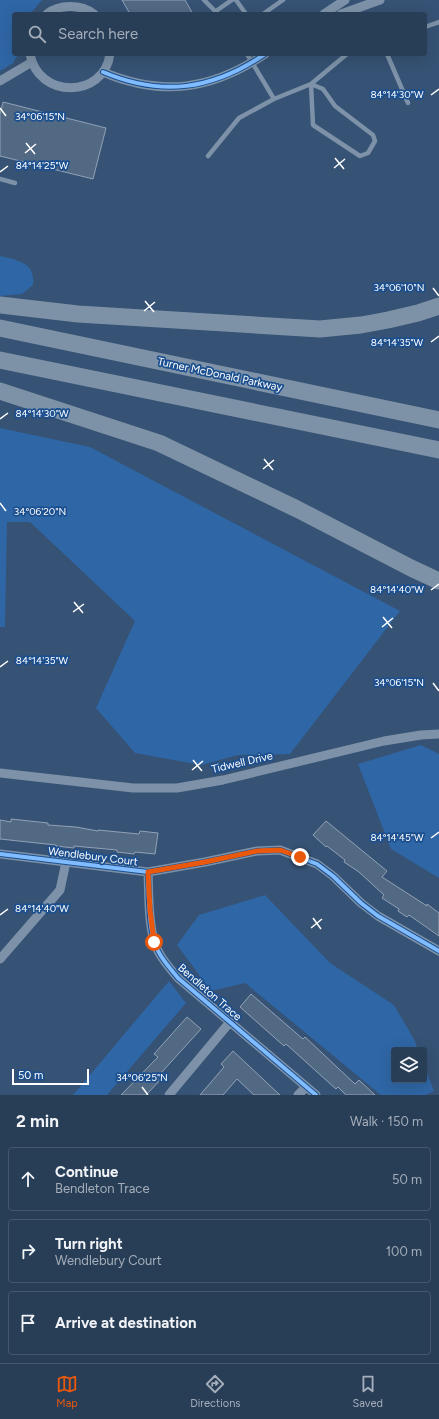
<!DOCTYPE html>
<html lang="en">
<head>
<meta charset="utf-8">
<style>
	body { margin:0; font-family:Figtree,sans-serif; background:#344961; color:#f1f3f6 }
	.controls { position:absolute; right:12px; bottom:12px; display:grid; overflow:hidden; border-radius:4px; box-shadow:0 4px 16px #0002 }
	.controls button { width:36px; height:36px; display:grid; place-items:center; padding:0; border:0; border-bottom:1px solid #44576d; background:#283e57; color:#f1f3f6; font:20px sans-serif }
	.scale { position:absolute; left:12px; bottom:10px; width:77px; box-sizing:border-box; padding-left:4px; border:2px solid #fff; border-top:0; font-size:11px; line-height:14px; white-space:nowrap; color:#fff; -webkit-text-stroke:3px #1b4f8f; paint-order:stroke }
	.stop { position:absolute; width:12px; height:12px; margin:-9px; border:3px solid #ea580c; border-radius:50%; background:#fff }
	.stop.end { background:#ea580c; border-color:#fff; box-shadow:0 1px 4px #0008 }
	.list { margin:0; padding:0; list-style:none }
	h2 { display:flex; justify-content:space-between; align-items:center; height:52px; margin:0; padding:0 16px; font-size:17px }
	h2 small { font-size:13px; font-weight:400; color:#a5aeba }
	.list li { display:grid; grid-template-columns:26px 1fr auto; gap:12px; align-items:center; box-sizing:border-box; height:64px; margin:0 8px 8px; padding:0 8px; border:1px solid #44576d; border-radius:4px }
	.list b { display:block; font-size:15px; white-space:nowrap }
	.list p { margin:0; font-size:13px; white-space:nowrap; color:#a5aeba }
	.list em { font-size:13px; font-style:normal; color:#a5aeba }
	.icon { flex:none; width:22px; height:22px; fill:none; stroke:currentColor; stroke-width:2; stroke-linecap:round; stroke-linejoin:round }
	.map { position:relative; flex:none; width:439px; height:1095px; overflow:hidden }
	.search { position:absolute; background:#283e57; box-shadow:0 4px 16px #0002; left:12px; right:12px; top:12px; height:44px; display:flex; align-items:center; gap:10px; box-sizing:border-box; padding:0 14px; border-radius:4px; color:#a5aeba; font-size:15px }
	.sheet { height:268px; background:#283e57 }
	nav { display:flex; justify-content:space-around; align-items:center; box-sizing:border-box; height:56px; border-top:1px solid #44576d; background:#283e57; font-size:11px; color:#a5aeba }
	nav a { display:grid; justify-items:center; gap:2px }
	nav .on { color:#ea580c }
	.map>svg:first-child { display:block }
	.green { fill:#2f66a5 }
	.building { fill:#526984; stroke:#92a2b6 }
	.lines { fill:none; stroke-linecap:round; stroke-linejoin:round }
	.lane { stroke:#7d92a8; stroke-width:4.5 }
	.street { stroke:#7d92a8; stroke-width:9 }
	.highway { stroke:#7e92a7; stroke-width:17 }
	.cycleway-casing { stroke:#1b4f8f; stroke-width:6 }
	.cycleway { stroke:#80bcff; stroke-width:4 }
	.route { stroke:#ea580c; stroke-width:5 }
	.ticks { fill:none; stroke:#fff; stroke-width:1.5 }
	.labels { text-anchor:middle; stroke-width:3.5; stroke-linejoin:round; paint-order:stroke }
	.street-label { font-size:11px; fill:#fff; stroke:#1b4f8f }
	.ticks-label { font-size:10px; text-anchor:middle; fill:#fff; stroke:#1b4f8f; stroke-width:3.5; stroke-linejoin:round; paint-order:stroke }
</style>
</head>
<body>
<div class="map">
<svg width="439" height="1095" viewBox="0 0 439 1095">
	<rect width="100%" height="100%" fill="#365274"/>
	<!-- green -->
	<path class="green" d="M0 0H42L30 14H14V54H18L13 63 0 71Z
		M0 256C18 260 36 263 33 285L22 294 0 296Z
		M0 428 90 447 400 611 290 754 238 755 201 765 135 753 96 708 135 621 30 522H7L5 627H0Z
		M421 745 439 754V878L391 849 358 764Z
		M265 895 330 963 394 1005 415 1041 418 1050H394V1080H424V1065L434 1091 426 1095H381L245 983 211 991 177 945 199 915Z
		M169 981 186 1003 107 1095H73Z"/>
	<!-- building -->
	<path class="building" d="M122 0H185L193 14H130Z
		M3 102 106 128 93 179 0 156V114Z
		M11 819 48 823V825L76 827 98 831V830L139 834 140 831 158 833 155 854 135 852 134 854 117 852V850L74 846V848L56 846V845L0 839V820L11 822Z
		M326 821 387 871 382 877 427 906V904L439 913V936L409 915 407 917 398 911 399 909 382 898 384 895 359 872 344 862 345 860 327 846 326 847 313 835Z
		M251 994 303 1039 305 1037 355 1084 359 1080 375 1095H346L338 1087 336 1089 286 1044 284 1046 240 1007Z
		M187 1017 201 1029 161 1073 164 1076 146 1095H121L158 1057 154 1054Z
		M233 1051 280 1095H254L237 1079 223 1095H200L224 1067 221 1064Z"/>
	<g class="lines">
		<!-- lane -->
		<path class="lane" d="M204 0 218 14
			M236 0 246 14
			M216 11 232 0
			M263 14 283 0
			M425 27 439 22
			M247 54 274 99 311 84 347 54
			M387 54 408 103
			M311 84 323 89 335 106 373 135 375 141 368 153 360 156 313 125Z
			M208 156 239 118 274 99
			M0 179 15 183"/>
		<!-- street -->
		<path class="street" d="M47 14C59 4 81 4 94 14
			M324 14 345 0
			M341 14 380 0
			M30 54C38 99 104 99 110 54
			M103 72C162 97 212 90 265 54
			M0 81 32 62
			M0 773 133 788H177L223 780 384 741 421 735 439 734
			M0 854 148 872 205 862 257 851 280 850 317 864 333 876 361 903 378 916 439 951
			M148 872C149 894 148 919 154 941 158 955 169 967 178 978L316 1095
			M0 959 60 890 66 862
			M169 1095 230 1022
			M298 1095 306 1087"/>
		<!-- highway -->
		<path class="highway" d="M0 305 78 314 320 329 361 325 388 320 418 313 439 306
			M0 328 439 420
			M0 360 439 450
			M0 391 159 443 297 509 411 568 439 581"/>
		<!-- cycleway casing -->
		<g class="cycleway-casing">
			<path id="cycleway" d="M103 72C162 97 212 90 265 54
				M0 854 148 872 205 862 257 851 280 850 317 864 333 876 361 903 378 916 439 951
				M148 872C149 894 148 919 154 941 158 955 169 967 178 978L316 1095"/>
		</g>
		<!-- cycleway -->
		<use href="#cycleway" class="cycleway"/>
	</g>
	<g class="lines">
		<!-- route -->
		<path class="route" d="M154 942 150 910 148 872 205 862 257 851 280 850 300 857"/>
	</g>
	<!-- ticks -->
	<path class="ticks" d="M431 95 439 89M0 108 6 116M26 143 35 154M25 153 36 144M335 158 344 169M334 168 345 159M0 172 8 166M433 288 439 296M145 301 154 312M144 311 155 302M431 342 439 336M0 419 8 413M264 459 273 470M263 469 274 460M0 503 6 511M431 590 439 584M74 602 83 613M73 612 84 604M383 617 392 628M382 627 393 618M0 667 8 661M433 683 439 691M193 760 202 771M192 770 203 761M431 838 439 832M0 915 8 909M313 918 321 929M311 928 322 919M142 1087 148 1095"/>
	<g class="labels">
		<!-- street labels -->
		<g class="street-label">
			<text transform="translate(220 374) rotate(12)" y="4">Turner McDonald Parkway</text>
			<text transform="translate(242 762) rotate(-13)" y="4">Tidwell Drive</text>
			<text transform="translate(93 856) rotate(7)" y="4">Wendlebury Court</text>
			<text transform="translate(210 992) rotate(41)" y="4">Bendleton Trace</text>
		</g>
	</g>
	<g class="ticks-label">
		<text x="397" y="98">84°14'30"W</text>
		<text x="40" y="120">34°06'15"N</text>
		<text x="42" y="169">84°14'25"W</text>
		<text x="399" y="291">34°06'10"N</text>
		<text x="397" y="346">84°14'35"W</text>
		<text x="42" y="417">84°14'30"W</text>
		<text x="40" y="515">34°06'20"N</text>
		<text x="397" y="593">84°14'40"W</text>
		<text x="42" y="664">84°14'35"W</text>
		<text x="399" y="686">34°06'15"N</text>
		<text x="397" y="841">84°14'45"W</text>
		<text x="42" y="912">84°14'40"W</text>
		<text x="142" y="1081">34°06'25"N</text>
	</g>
</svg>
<div class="controls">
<button><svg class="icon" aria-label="layers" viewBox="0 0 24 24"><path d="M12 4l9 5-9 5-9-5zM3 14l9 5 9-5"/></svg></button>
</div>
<div class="scale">50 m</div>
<div class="stop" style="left:154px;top:942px"></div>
<div class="stop end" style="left:300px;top:857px"></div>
<div class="search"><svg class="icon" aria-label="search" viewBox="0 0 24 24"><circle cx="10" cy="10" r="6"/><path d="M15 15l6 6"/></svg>Search here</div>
</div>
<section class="sheet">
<h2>2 min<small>Walk · 150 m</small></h2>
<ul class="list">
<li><svg class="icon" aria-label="ahead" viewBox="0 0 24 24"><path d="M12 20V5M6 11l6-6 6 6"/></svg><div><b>Continue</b><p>Bendleton Trace</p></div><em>50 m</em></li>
<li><svg class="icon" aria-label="right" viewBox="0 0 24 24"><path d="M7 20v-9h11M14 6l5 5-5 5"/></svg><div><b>Turn right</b><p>Wendlebury Court</p></div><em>100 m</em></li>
<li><svg class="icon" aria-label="arrive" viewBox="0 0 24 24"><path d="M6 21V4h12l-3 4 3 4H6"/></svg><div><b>Arrive at destination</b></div></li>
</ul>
</section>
<nav>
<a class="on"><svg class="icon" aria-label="map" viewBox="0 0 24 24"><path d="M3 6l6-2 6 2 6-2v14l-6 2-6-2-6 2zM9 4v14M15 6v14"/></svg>Map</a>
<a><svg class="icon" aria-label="directions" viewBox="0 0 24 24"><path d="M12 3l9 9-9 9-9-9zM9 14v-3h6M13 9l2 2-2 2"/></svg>Directions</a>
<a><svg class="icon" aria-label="saved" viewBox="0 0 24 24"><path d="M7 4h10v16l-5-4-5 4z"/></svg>Saved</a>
</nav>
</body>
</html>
